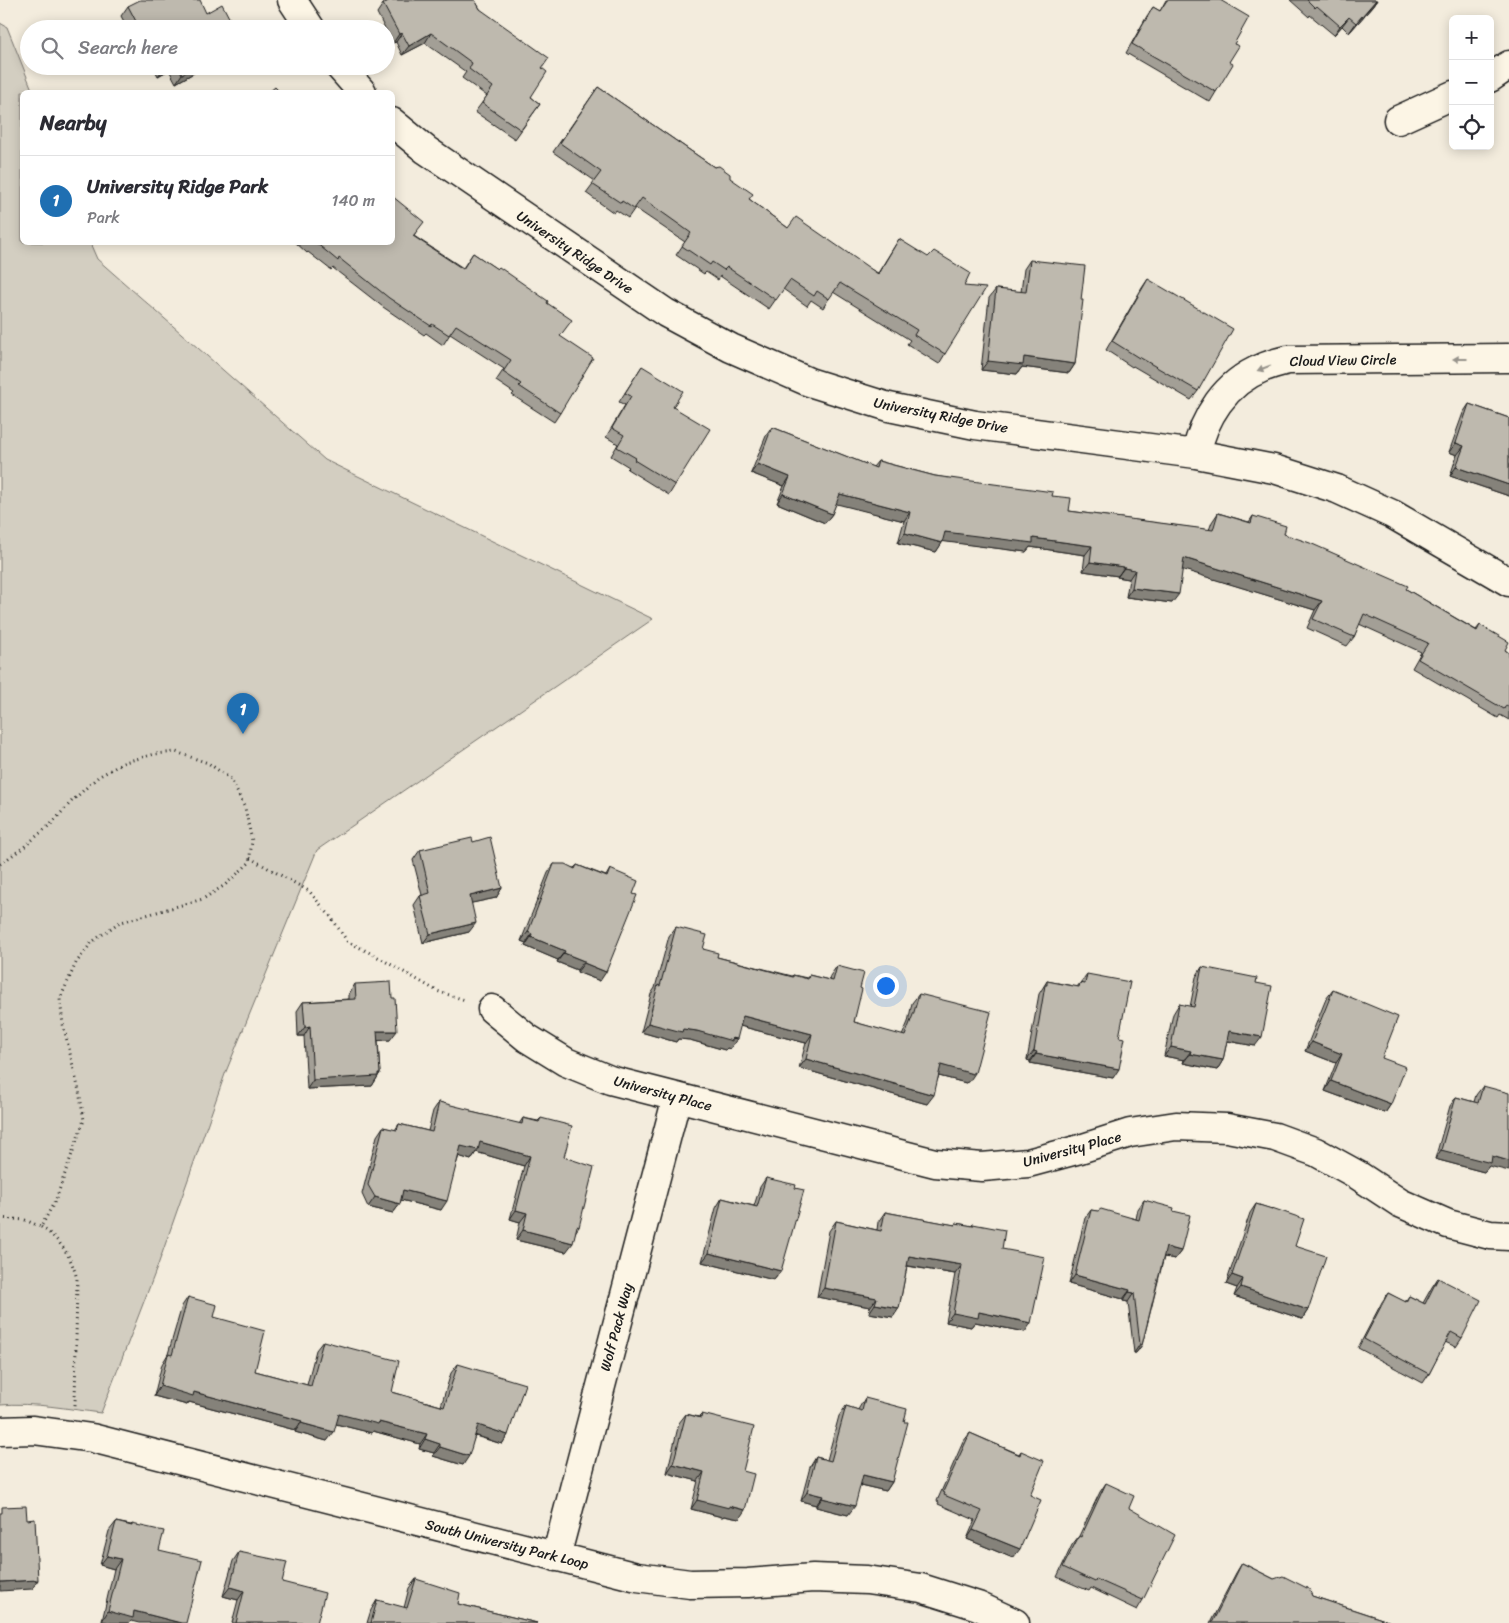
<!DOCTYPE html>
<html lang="en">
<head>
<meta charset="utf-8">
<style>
	body { margin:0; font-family:Sriracha,sans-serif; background:#f7f7f7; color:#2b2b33 }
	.controls { position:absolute; right:15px; top:15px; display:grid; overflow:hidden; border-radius:8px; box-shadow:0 2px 12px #0003 }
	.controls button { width:45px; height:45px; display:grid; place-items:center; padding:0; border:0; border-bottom:1px solid #e1e1e2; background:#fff; color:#2b2b33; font:25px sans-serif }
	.you { position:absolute; left:885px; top:985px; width:18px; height:18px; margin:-12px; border:4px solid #fff; border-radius:50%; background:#1a73e8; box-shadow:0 0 0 8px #1a73e833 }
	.badge { display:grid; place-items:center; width:32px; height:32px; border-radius:50%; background:#1f6fb2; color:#fff; font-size:16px; font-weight:700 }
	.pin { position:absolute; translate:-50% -41px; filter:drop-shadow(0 1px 2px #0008) }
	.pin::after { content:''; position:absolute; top:26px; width:18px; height:15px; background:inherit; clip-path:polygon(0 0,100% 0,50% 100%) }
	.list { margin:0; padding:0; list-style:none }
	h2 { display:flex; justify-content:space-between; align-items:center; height:65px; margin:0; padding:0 20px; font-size:21px }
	h2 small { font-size:16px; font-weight:400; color:#7c7c81 }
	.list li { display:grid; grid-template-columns:32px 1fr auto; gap:15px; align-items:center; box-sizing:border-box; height:90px; padding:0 20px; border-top:1px solid #e1e1e2 }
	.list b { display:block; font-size:19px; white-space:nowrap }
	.list p { margin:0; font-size:16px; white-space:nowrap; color:#7c7c81 }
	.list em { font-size:16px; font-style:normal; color:#7c7c81 }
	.icon { flex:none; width:28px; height:28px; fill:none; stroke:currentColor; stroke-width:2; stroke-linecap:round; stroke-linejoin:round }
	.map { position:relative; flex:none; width:1509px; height:1623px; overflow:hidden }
	.search { position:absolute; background:#fff; box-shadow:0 2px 12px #0003; left:20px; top:20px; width:375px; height:55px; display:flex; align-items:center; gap:12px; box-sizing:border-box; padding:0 18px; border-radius:28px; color:#7c7c81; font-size:19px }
	.panel { position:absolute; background:#fff; box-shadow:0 2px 12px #0003; left:20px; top:90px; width:375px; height:155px; border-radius:8px }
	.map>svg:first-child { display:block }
	.green { fill:#d3cec1; stroke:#78756e }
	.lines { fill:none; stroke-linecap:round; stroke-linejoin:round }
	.minor-casing { stroke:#1c1c1c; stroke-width:31 }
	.path { stroke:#1c1c1c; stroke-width:3; stroke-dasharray:1 4; stroke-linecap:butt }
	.minor { stroke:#fcf5e5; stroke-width:28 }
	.wall { fill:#a39f96; stroke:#1c1c1c }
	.shaded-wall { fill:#85827a; stroke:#1c1c1c }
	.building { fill:#beb9ae; stroke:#1c1c1c }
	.oneway { fill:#97938b }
	.labels { text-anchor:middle; stroke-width:4; stroke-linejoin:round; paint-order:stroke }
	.street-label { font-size:14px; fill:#1c1c1c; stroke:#fcf5e5 }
</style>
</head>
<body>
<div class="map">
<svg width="1509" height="1623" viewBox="0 0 1509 1623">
	<rect width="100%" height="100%" fill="#f3ecdd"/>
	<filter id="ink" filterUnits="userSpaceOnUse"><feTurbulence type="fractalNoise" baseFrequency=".02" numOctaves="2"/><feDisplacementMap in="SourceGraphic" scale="10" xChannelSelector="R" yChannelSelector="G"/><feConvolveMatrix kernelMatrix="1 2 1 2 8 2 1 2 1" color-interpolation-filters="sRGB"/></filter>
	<g filter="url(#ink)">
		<!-- green -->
		<path class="green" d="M0 23 7 27 33 92H22V242L90 243 97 259 325 460 653 619 317 850 225 1074 158 1265 101 1413C68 1409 34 1402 0 1405Z"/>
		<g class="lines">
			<!-- minor casing -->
			<g class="minor-casing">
				<path id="minor" d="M292 0 311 29
					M339 66 362 92
					M1490 78 1509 65
					M1398 120 1453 95
					M392 122 426 150 666 313 731 348 809 382 889 407 975 425 1196 454 1274 469 1337 489 1392 514 1509 582
					M1196 454C1204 417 1225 383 1262 368 1270 364 1279 362 1288 360L1509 358
					M492 1009 527 1038 566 1062 610 1080 935 1163 982 1167 1028 1163 1080 1149 1130 1133 1176 1126 1227 1128 1275 1137 1316 1152 1356 1174 1400 1203 1448 1224 1490 1235 1509 1236
					M0 1431 33 1430 92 1438 637 1577 690 1584 748 1583 813 1578 867 1580 921 1588 978 1606 1015 1623
					M556 1557 677 1097"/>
			</g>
			<!-- path -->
			<path class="path" d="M250 858 309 891 331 917 347 941 376 956 437 991 465 1000
				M0 864 24 847 51 824 72 801 98 777 125 762 155 754 176 752 208 763 231 779 245 808 252 841 249 863 225 885 203 899 118 923 92 942 76 963 60 999 63 1024 79 1091 84 1120 56 1199 41 1227 25 1220 0 1218
				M41 1227C61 1240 71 1256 77 1279L75 1407"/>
			<!-- minor -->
			<use href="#minor" class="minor"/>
		</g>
		<!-- wall -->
		<path class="wall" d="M387 0H475L480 9 542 69 531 97 540 104 515 139 475 112 487 96 462 78 466 72 425 43 402 55 396 42 393 43 386 31V29H385L377 13 383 4 387 1Z
			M1166 0H1220L1234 44 1229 62 1216 92 1210 102 1126 53 1147 16 1153 7 1160 11Z
			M1290 0H1377L1372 7 1349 33 1342 26 1334 35 1310 15 1309 17Z
			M128 6 206 13 235 29H128L121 16Z
			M153 66H206L176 83 169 70 158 76Z
			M206 66H223L210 73Z
			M598 87 730 178 749 199 788 228 878 273 899 239 964 286 945 354 939 364 907 344 910 340 833 292 823 308 811 300 807 306 783 289 769 309 720 276 718 280 706 272 704 274 676 255 685 242 635 208 628 218 616 210 614 213 586 193 595 181 553 152Z
			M418 231 414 236 463 268 473 253 547 303 560 336V413L554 422 512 395 514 393 496 381 504 369 450 334 443 345 426 333 424 335 383 307 333 268 331 270 308 252 307 253 295 242H392Z
			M1030 260 1081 300 1075 364 1069 373 1022 367 1017 374 981 370 989 298 996 289 1021 292 1024 269Z
			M1148 279 1198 391 1191 400 1133 366 1132 367 1106 350 1142 288Z
			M642 366 673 407 675 485 669 495 627 469 629 467 611 456 618 444 606 437 625 405 619 402Z
			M1469 404 1509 418V496L1450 476 1457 455 1449 452 1463 413Z
			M772 427 873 467 878 461 935 476 1052 496 1069 511 1209 530 1212 522 1218 513 1249 522 1253 516 1284 534 1406 589 1476 630 1480 625 1505 650 1509 653V720L1500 715 1498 718 1412 668 1421 652 1359 624 1354 637 1347 646 1307 628 1315 610 1182 569 1172 603 1126 597 1129 579 1117 577 1118 576 1083 571 1085 555 1030 547 1026 552 943 541 936 552 898 543 904 521 836 503 832 514 825 523 777 503 784 486 751 473 766 436Z
			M473 842 502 888 496 898 471 903 469 932 423 943 414 905 420 896 422 895 413 860 420 850Z
			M554 864 574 868 577 865 606 876 610 869 600 981 577 972V970L557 962 558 960 525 946 526 943 521 941 548 873Z
			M676 927 703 949 717 957 792 976 793 975 807 978 809 975 829 980 830 976 837 966 860 988 854 1022 902 1036 908 1022 912 1003 919 994 969 1082H967L966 1083 939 1076 927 1104 799 1068 806 1043 740 1026 730 1049 727 1048 725 1050 690 1040 678 1039 676 1042 641 1032 651 994 655 988 669 936Z
			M1202 967 1256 983 1255 1046 1227 1041 1223 1060 1217 1070 1183 1063 1184 1060 1164 1056 1173 1014 1179 1004 1190 1007 1196 977Z
			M1087 974 1119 1037 1113 1078 1030 1063V1061L1027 1060 1039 994 1047 981 1077 987Z
			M355 984 390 1040H378L380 1073 372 1086 307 1089 304 1036H298L297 1011 303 1002 349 999V994Z
			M1333 990 1382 1058 1391 1104 1385 1113 1325 1091 1336 1063 1305 1051 1326 999Z
			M1483 1086 1489 1166 1484 1172 1435 1159 1450 1106 1456 1097 1474 1102 1476 1095Z
			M439 1102 471 1112 519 1124 523 1118 538 1121 541 1118 564 1157 579 1227 576 1231 566 1252 516 1240 520 1222 510 1219 524 1166 476 1152 471 1160 459 1156 441 1210 401 1200 400 1204 393 1213 368 1207 362 1194 377 1136 383 1127 395 1130 399 1124 428 1131 433 1111Z
			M766 1178 795 1188 781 1271 774 1280 702 1262 716 1208 722 1198 754 1206 760 1187Z
			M1144 1200 1173 1211 1181 1251 1175 1259 1164 1257 1142 1345 1136 1353H1134L1128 1302 1123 1301V1299L1069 1284 1085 1218 1091 1210 1136 1219 1138 1209Z
			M1256 1204 1271 1209 1272 1208 1295 1246 1308 1310 1302 1319 1234 1296 1237 1288 1226 1284 1250 1213Z
			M885 1212 954 1225 956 1223 972 1226 973 1224 1002 1249 1025 1332 975 1322 971 1327 946 1322 955 1274 907 1266 899 1308 893 1317 869 1313 870 1307 817 1297 829 1231 836 1221 877 1230 878 1222Z
			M1438 1278 1462 1338 1456 1347 1445 1342 1429 1374 1423 1383 1358 1348 1382 1302 1388 1293 1405 1302 1409 1296 1423 1303 1432 1287Z
			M188 1297 214 1317 255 1371 307 1385 316 1350 323 1341 392 1392 441 1406 451 1373 458 1364 508 1435 502 1444 475 1436 463 1465 433 1456 434 1453 419 1449 420 1444 373 1431 372 1433 336 1424 327 1441 295 1432V1430L189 1402 187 1405 154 1396 162 1364 168 1354 182 1306Z
			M865 1398 904 1422 892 1482 886 1491 860 1485 848 1515 816 1507V1505L801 1501 810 1467 816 1457 827 1460 839 1416 846 1406 858 1410 859 1408Z
			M686 1414 699 1417 702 1414 743 1471 739 1519 724 1516 722 1517 691 1509 698 1481 667 1473 679 1423Z
			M970 1433 1019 1454 1021 1451 1030 1495 1013 1558 967 1539 975 1520 938 1504 939 1502 937 1501 963 1442Z
			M1106 1483 1129 1508 1143 1600 1137 1610 1091 1588 1089 1591 1057 1577 1072 1545 1079 1536 1100 1492Z
			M116 1522 131 1525 132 1524 131 1621 129 1623H111L102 1621 114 1569 100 1565 109 1531Z
			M239 1552 282 1582 317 1623H232L238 1600 223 1596 233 1561Z
			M1242 1563 1274 1579 1312 1596 1394 1623H1210L1236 1573Z
			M416 1579 458 1604 537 1623H367L371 1610 377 1600 404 1608 409 1588Z"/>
		<!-- shaded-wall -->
		<path class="shaded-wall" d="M1377 0 1372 7 1349 33 1356 23Z
			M1349 17 1342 26 1334 35 1340 26Z
			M402 33 396 42 393 43 399 34Z
			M431 33 425 43 402 55 409 46Z
			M166 66H172L169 70 158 76 165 67Z
			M196 66H206L176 83 182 74Z
			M215 66H223L210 73Z
			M1024 357 1075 364 1069 373 1022 367 1017 374 981 370 988 361Z
			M1456 443 1464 446 1457 455 1449 452Z
			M758 464 790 477 784 486 751 473Z
			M1456 467 1509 485V496L1450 476Z
			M783 494 832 514 825 523 777 503Z
			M840 494 910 512 904 521 833 503Z
			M945 532 1033 538 1092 546 1085 555 1030 547 1026 552 939 541Z
			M905 533 942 543 936 552 898 543Z
			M1184 558 1322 601 1315 610 1177 568Z
			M1090 562 1124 567 1118 576 1083 571Z
			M1124 568 1135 570 1129 579 1117 577Z
			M1132 588 1179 594 1172 603 1126 597Z
			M502 888 496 898 463 905 470 896Z
			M476 923 469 932 423 943 430 934Z
			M528 932 532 934 526 943 521 941Z
			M531 937 565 951 558 960 525 946Z
			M564 953 584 961 577 970 557 962Z
			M584 963 606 972 600 981 577 972Z
			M743 1016 812 1034 806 1043 736 1025Z
			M648 1023 697 1031 737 1039 730 1049 727 1048 725 1050 690 1040 678 1039 676 1042 641 1032Z
			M310 1026 304 1036H298L305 1027Z
			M377 1031H397L390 1040 371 1041Z
			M1229 1031 1262 1037 1255 1046 1223 1040Z
			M1312 1042 1342 1054 1336 1063 1305 1051Z
			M1171 1047 1191 1051 1184 1060 1164 1056Z
			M1034 1051 1037 1052 1030 1061 1027 1060Z
			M1036 1054 1119 1069 1113 1078 1030 1063Z
			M1190 1054 1223 1060 1217 1070 1183 1063Z
			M806 1059 934 1095 927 1104 799 1068Z
			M941 1065 973 1072 975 1073 969 1082H967L966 1083 935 1075Z
			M378 1073H380L372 1086 307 1089 313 1080Z
			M1331 1081 1391 1104 1385 1113 1325 1091Z
			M480 1142 530 1156 524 1166 476 1152 471 1160 455 1155 461 1146Z
			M1441 1150 1492 1156 1509 1161V1171L1489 1166 1484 1172 1435 1159Z
			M403 1190 447 1201 441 1210 397 1199Z
			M375 1197 400 1204 393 1213 368 1207Z
			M516 1210 527 1213 520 1222 510 1219Z
			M523 1230 573 1243 566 1252 516 1240Z
			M1166 1247 1181 1251 1175 1259 1160 1256Z
			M709 1253 781 1271 774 1280 702 1262Z
			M909 1256 962 1265 955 1274 903 1265Z
			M1075 1275 1130 1290 1123 1299 1069 1284Z
			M1232 1275 1243 1279 1237 1288 1226 1284Z
			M1241 1287 1308 1310 1302 1319 1234 1296Z
			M824 1288 877 1298 870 1307 817 1297Z
			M1129 1292 1134 1293 1128 1302 1123 1301Z
			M875 1304 899 1308 893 1317 869 1313Z
			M979 1312 1031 1323 1025 1332 975 1322 971 1327 946 1322 953 1313Z
			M1140 1344 1142 1345 1136 1353H1134Z
			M160 1386 194 1392 302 1421 295 1430 189 1402 187 1405 154 1396Z
			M339 1414 379 1422 427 1434 420 1444 373 1431 372 1433 332 1423Z
			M301 1423 334 1432 327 1441 295 1432Z
			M478 1425 508 1435 502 1444 471 1434Z
			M425 1439 440 1444 434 1453 419 1449Z
			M440 1447 469 1456 463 1465 433 1456Z
			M673 1464 704 1472 698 1481 667 1473Z
			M863 1475 892 1482 886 1491 856 1484Z
			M807 1492 823 1496 816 1505 801 1501Z
			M822 1498 855 1506 848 1515 816 1507Z
			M697 1500 729 1506 745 1510 739 1519 724 1516 722 1517 691 1509Z
			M973 1530 1020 1549 1013 1558 967 1539Z
			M107 1556 121 1559 114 1569 100 1565Z
			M38 1580 32 1589 0 1591V1582Z
			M230 1587 244 1591 238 1600 223 1596Z
			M108 1611H134L181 1623H139L131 1621 129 1623H111L102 1621Z"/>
		<!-- building -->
		<path class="building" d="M140 0H200L206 13 222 4 235 29H140L128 6Z
			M390 0H475L480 9 549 58 542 68 547 72 531 97 540 104 521 130 482 103 493 87 469 69 472 63 431 33 409 46 402 33 399 34 383 4Z
			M1167 0H1220L1249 17 1234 44 1239 46 1229 62 1233 64 1216 92 1132 44 1153 7 1160 11Z
			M1307 0H1376L1356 23 1349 17 1340 26 1317 6 1315 8Z
			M284 28 282 29H263Z
			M178 66H196L182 74Z
			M275 87 280 92H269Z
			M598 87 714 167 719 166 730 174V178L753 194 749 199 788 228 796 217 878 274 899 239 928 257 934 251 970 273 964 286 986 288 945 354 914 335 917 330 840 283 829 299 817 291 814 296 790 280 776 300 727 267 724 270 712 262 710 265 682 246 691 233 642 198 634 209 622 201 621 203 592 184 601 172 560 143Z
			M392 196 424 222 413 236 463 269 473 253 497 269 499 267 548 301 547 303 572 320 560 336 593 358 560 413 519 386 521 384 503 372 511 360 456 325 449 335 432 324 431 326 389 298 339 258 338 261 315 242H392Z
			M1030 260 1085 266 1081 300H1083L1075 364 1024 357 1023 365 988 361 996 289 1026 292Z
			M1148 279 1233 329 1198 391 1139 357V358L1112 341Z
			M642 366 683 391 673 407 710 429 675 485 634 460 636 458 617 447 624 435 612 428 631 396 625 393Z
			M1469 404 1509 418V485L1456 467 1464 446 1456 443Z
			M772 427 876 468 878 461 935 476 1053 492 1052 496 1071 498 1069 511 1213 530 1218 513 1251 523 1253 516 1286 526 1284 534 1310 543 1408 586 1406 589 1477 631 1480 625 1509 642 1505 650 1509 653V707L1506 705 1504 709 1418 659 1428 643 1364 614 1354 637 1313 619 1322 601 1184 558 1179 594 1132 588 1135 570 1124 568V567L1090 562 1092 546 1033 538V543L945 532 942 543 905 533 910 512 840 494 832 514 783 494 790 477 758 464Z
			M490 837 502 888 470 896 476 923 430 934 420 896 430 893 420 850 472 838 473 842Z
			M554 864H565L575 869 577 865 607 877 610 869 638 881 633 894 637 895 606 972 584 963V961L564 953 565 951 531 937 532 934 528 932Z
			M676 927 707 935 703 949 718 953 717 957 793 977V975L808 979 809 975 833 981 837 966 864 973 860 988 862 989 854 1022 905 1036 914 1012 919 994 991 1012 975 1073 973 1072V1074L941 1065 934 1095 806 1059 812 1034 743 1016 737 1039 732 1038V1041L697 1031 683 1029 682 1032 648 1023 658 985 660 986Z
			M1202 967 1257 978 1256 983 1272 986 1262 1037 1229 1031 1223 1060 1190 1054 1191 1051 1171 1047 1179 1004 1194 1007Z
			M1087 974 1130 982 1119 1037 1125 1038 1119 1069 1036 1054 1037 1052 1034 1051 1045 985H1047V981L1079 987 1080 983 1085 984Z
			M391 982 392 998H395L397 1031H377L380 1073H378V1076L313 1080 310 1026 305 1027 303 1002 356 999 355 984Z
			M1333 990 1398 1017 1382 1058 1406 1067 1391 1104 1331 1081 1342 1054 1312 1042Z
			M1483 1086 1509 1093V1161L1492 1156 1491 1163 1441 1150 1456 1097 1478 1103Z
			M439 1102 471 1110V1112L522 1124 523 1118 539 1122 541 1118 572 1126 564 1157 594 1167 579 1227 577 1226 573 1243 523 1230 527 1213 516 1210 530 1156 480 1142 478 1150 461 1146 447 1201 403 1190 400 1204 375 1197 368 1185 383 1127 397 1130 399 1124 432 1132Z
			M766 1178 796 1185 795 1188 804 1190 781 1271 709 1253 722 1198 757 1207Z
			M1144 1200 1174 1208 1173 1211 1190 1215 1181 1251 1166 1247 1142 1345 1140 1344 1134 1293 1129 1292 1130 1290 1075 1275 1091 1210 1098 1211 1101 1209 1139 1220Z
			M1256 1204 1272 1209V1208L1304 1219 1295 1246 1326 1256 1308 1310 1241 1287 1243 1279 1232 1275Z
			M885 1212 955 1225 956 1223 973 1226V1224L1005 1230 1002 1249 1045 1257 1031 1323 979 1312 978 1318 953 1313 962 1265 909 1256 899 1308 875 1304 877 1298 824 1288 836 1221 881 1231Z
			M1438 1278 1481 1300 1462 1338 1451 1332 1429 1374 1364 1339 1388 1293 1406 1302 1409 1296 1425 1304Z
			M188 1297 217 1305 214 1317 265 1331 255 1371 311 1386 323 1341 399 1361 392 1392 444 1407 458 1364 525 1384 508 1435 478 1425 469 1456 440 1447V1444L425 1439 427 1434 379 1422 378 1424 339 1414 334 1432 301 1423 302 1421 194 1392 193 1396 160 1386 168 1354 172 1355Z
			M865 1398 907 1409 904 1422H908L892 1482 863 1475 855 1506 822 1498 823 1496 807 1492 816 1457 831 1461 846 1406 862 1411Z
			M686 1414 701 1418 702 1414 754 1427 743 1471 754 1474 745 1510 729 1506V1508L697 1500 704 1472 673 1464Z
			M970 1433 1020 1455 1021 1451 1044 1461 1030 1495 1041 1500 1020 1549 973 1530 982 1511 944 1495 945 1493 943 1492Z
			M1106 1483 1134 1496 1129 1508 1175 1535 1143 1600 1096 1579 1095 1582 1063 1567 1079 1536 1081 1537Z
			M26 1506 27 1520 35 1519 38 1580 0 1582V1513H2V1507Z
			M116 1522 132 1526V1524L164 1531 159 1550 202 1560 186 1623H181L134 1611 133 1618 108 1611 121 1559 107 1556Z
			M239 1552 287 1562 282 1582 325 1593 317 1623H236L244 1591 230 1587Z
			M1242 1563 1274 1579 1283 1576 1309 1589 1312 1596 1394 1623H1212Z
			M416 1579 460 1593 458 1604 537 1623H371L377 1600 407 1608Z"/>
		<!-- one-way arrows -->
		<defs><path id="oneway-solid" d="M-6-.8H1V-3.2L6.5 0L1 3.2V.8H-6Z" transform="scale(1.25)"/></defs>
		<g class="oneway">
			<use href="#oneway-solid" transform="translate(1460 359) rotate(180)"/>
			<use href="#oneway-solid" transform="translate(1264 368) rotate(159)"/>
		</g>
	</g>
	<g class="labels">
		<!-- street labels -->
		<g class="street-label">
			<text transform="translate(575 252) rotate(34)" y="5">University Ridge Drive</text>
			<text transform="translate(1343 360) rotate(-1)" y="5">Cloud View Circle</text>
			<text transform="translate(941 415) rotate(11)" y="5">University Ridge Drive</text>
			<text transform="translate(663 1093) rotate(15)" y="5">University Place</text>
			<text transform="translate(1072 1149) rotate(-15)" y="5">University Place</text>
			<text transform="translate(616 1327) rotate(-75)" y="5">Wolf Pack Way</text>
			<text transform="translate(507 1544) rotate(14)" y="5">South University Park Loop</text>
		</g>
	</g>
</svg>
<div class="controls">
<button>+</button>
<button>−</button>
<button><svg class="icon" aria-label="locate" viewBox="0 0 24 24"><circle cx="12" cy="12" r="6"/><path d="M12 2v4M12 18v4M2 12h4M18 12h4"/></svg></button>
</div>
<div class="you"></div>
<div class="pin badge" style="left:243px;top:734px">1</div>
<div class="search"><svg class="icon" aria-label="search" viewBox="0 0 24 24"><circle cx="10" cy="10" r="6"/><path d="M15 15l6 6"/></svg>Search here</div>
<section class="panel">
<h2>Nearby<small></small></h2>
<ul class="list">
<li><span class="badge">1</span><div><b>University Ridge Park</b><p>Park</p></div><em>140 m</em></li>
</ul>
</section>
</div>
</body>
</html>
